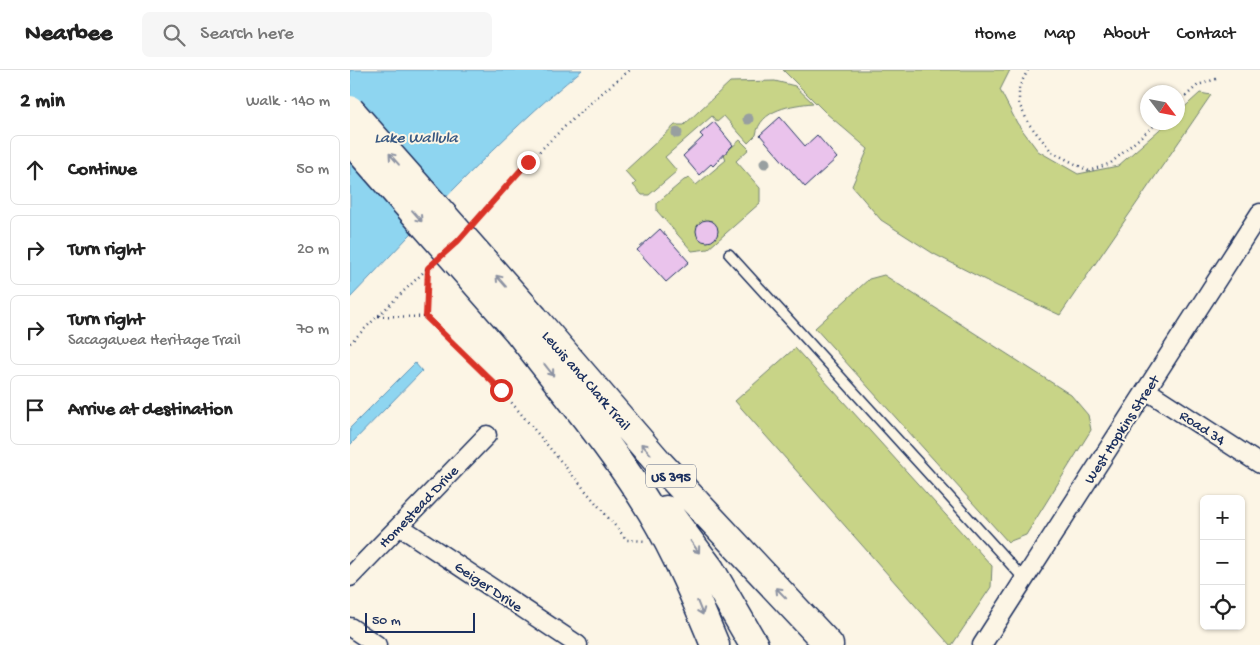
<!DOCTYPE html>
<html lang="en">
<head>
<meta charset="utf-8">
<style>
	body { margin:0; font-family:"Gochi Hand",sans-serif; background:#f6f6f6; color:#222 }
	.controls { position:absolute; right:15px; bottom:15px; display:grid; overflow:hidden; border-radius:8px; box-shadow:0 1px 4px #0004 }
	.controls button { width:45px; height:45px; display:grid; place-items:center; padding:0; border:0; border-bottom:1px solid #e0e0e0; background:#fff; color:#222; font:25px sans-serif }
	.compass { position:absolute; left:790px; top:15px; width:45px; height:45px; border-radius:50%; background:#fff; box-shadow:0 1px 4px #0004; rotate:122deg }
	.scale { position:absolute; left:15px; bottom:12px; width:110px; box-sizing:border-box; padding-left:5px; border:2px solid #1b2f5e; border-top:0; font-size:14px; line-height:18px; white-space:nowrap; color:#1b2f5e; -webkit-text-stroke:4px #fcf5e5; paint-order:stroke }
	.stop { position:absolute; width:15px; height:15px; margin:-11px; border:4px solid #d93025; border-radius:50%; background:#fff }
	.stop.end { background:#d93025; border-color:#fff; box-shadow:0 1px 5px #0008 }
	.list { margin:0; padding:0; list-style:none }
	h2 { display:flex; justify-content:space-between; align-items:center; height:65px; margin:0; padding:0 20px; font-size:21px }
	h2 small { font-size:16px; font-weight:400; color:#767676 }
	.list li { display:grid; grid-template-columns:32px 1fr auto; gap:15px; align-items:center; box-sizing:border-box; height:70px; margin:0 10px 10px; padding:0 10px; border:1px solid #e0e0e0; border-radius:8px }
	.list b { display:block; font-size:19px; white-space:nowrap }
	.list p { margin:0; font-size:16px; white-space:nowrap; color:#767676 }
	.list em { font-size:16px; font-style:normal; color:#767676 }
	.icon { flex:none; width:28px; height:28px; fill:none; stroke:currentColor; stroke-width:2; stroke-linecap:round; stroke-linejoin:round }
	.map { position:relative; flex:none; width:910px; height:575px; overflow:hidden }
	header { display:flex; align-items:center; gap:30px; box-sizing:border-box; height:70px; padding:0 25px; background:#fff; border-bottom:1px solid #e0e0e0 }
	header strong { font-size:24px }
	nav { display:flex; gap:28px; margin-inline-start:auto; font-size:18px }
	.search { width:350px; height:45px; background:#f6f6f6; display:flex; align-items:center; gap:12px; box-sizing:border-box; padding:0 18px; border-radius:8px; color:#767676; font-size:19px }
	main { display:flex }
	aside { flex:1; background:#fff }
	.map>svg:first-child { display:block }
	.green { fill:#c8d487; stroke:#728272 }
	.water { fill:#8ed5f0; stroke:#6093b6 }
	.building { fill:#eac3ec; stroke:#1b2f5e }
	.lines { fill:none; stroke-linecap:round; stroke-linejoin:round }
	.service-casing { stroke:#1b2f5e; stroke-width:12 }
	.minor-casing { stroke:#1b2f5e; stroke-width:21 }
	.motorway-casing { stroke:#1b2f5e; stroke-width:31 }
	.path { stroke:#1b2f5e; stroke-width:2.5; stroke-dasharray:1 4; stroke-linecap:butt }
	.service { stroke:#fcf5e5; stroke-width:9 }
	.minor { stroke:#fcf5e5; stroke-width:18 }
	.motorway { stroke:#fcf5e5; stroke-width:28 }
	.motorway-bridge-casing { stroke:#1b2f5e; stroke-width:31; stroke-linecap:butt }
	.motorway-bridge { stroke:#fcf5e5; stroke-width:28 }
	.tree { fill:#989fa0 }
	.oneway { stroke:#8c92a2 }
	.route { stroke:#d93025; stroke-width:6 }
	.labels { text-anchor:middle; stroke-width:4; stroke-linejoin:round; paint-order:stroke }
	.shield { fill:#fcf5e5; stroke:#5e6a86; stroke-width:1 }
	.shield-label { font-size:14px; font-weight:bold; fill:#1b2f5e }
	.street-label { font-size:15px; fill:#1b2f5e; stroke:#fcf5e5 }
	.water-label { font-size:16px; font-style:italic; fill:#385882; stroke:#fcf5e5 }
</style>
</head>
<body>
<header>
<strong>Nearbee</strong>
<div class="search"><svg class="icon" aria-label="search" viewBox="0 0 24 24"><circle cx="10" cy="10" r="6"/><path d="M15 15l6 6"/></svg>Search here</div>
<nav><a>Home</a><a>Map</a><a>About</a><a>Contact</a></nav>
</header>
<main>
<aside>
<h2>2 min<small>Walk · 140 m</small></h2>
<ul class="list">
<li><svg class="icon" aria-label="ahead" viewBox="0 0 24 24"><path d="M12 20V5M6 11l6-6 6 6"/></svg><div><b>Continue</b></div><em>50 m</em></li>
<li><svg class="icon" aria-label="right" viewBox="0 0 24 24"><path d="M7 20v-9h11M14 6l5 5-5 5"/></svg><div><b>Turn right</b></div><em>20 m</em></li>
<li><svg class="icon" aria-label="right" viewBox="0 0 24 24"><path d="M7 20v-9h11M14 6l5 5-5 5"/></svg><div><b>Turn right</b><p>Sacagawea Heritage Trail</p></div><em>70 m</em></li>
<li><svg class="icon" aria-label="arrive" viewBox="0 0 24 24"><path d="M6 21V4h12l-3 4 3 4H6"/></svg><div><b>Arrive at destination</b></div></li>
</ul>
</aside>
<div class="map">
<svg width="910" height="575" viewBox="0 0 910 575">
	<rect width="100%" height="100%" fill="#fcf5e5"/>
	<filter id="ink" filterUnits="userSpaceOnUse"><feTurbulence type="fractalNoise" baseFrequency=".02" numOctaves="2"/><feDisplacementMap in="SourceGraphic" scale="10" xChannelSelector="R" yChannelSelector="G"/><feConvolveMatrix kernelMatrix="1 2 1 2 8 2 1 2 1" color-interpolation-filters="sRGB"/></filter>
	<g filter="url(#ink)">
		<!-- green -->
		<path class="green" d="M433 0H660L650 20 667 53 688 81 728 104 768 96 817 53 828 52V43L850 23 861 25 710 245 647 216 584 184 531 150 502 116 518 79 476 43Z
			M425 11 445 16 463 33C442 35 410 39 406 65L398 73 374 46 367 52 362 46 315 87 327 101 299 125H292L283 115 286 113 275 101 325 55H334L380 12Z
			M390 70 399 79 386 91 410 118V133L358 179 342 181 307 141V133L334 110 340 108 346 115 376 90 374 84Z
			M534 205 721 325 738 345 741 360 676 465 658 472 465 258 519 209Z
			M445 278 642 496 641 517 602 575H600L385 331Z"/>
		<!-- water -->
		<path class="water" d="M0 0H232C148 68 75 150 0 228Z
			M65 293 72 301 0 375V358Z"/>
		<!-- building -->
		<path class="building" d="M430 47 455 76 467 65 487 88 455 117 410 65Z
			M364 52 383 75 363 96 361 94 349 105 333 86 353 67 350 64Z
			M346 161a11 11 0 1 1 22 0a11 11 0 1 1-22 0Z
			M310 159 339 192 316 212 287 180Z"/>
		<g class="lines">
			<!-- service casing -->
			<g class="service-casing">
				<path id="service" d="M379 184 674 509"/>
			</g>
			<!-- minor casing -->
			<g class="minor-casing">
				<path id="minor" d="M796 320 910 394
					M49 456 228 575
					M0 507 137 365
					M0 557 27 575
					M632 575 910 143"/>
			</g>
			<!-- motorway casing -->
			<g class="motorway-casing">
				<path id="motorway" d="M184 248 308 392 479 575
					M169 262C214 321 263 378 302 442 327 484 346 529 365 575
					M316 440 360 499 404 575"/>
			</g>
			<!-- path -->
			<path class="path" d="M678 0 669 17V34L679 54 702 82 739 101 761 93 808 52
				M828 33 848 15 866 9
				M125 151C173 96 223 45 280 0
				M77 198 76 247 151 320 277 470 296 471
				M28 246 76 247
				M0 273 83 193"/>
			<!-- service -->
			<use href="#service" class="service"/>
			<!-- minor -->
			<use href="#minor" class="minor"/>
			<!-- motorway -->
			<use href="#motorway" class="motorway"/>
			<!-- motorway-bridge casing -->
			<g class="motorway-bridge-casing">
				<path id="motorway-bridge" d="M0 40 184 248
					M0 70 169 262"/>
			</g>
			<!-- motorway-bridge -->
			<use href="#motorway-bridge" class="motorway-bridge"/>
		</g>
		<!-- trees -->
		<g class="tree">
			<circle cx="398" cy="49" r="5.5"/>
			<circle cx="327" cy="63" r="5.5"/>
			<circle cx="415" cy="93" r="5.5"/>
		</g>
		<!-- one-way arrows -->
		<defs><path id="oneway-shaft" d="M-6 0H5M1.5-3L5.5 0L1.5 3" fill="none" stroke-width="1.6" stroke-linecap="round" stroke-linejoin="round" transform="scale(1.25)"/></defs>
		<g class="oneway">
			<use href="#oneway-shaft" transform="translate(44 89) rotate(-131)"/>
			<use href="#oneway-shaft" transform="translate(67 146) rotate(49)"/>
			<use href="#oneway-shaft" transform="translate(151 211) rotate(-131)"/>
			<use href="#oneway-shaft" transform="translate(199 300) rotate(52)"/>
			<use href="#oneway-shaft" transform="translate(296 379) rotate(-132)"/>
			<use href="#oneway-shaft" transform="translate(345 477) rotate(54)"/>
			<use href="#oneway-shaft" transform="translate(431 523) rotate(-134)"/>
			<use href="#oneway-shaft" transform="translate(350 538) rotate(68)"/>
		</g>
	</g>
	<g class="lines" filter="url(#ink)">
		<!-- route -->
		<path class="route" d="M151 320 76 247 78 198 108 171 178 92"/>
	</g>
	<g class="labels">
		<!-- shield labels -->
		<rect class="shield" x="296" y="394.5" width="50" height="23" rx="4"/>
		<g class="shield-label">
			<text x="321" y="411">US 395</text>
		</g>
		<!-- street labels -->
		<g class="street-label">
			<text transform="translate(237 310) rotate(49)" y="5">Lewis and Clark Trail</text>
			<text transform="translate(853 357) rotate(33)" y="5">Road 34</text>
			<text transform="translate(771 359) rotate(-57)" y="5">West Hopkins Street</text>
			<text transform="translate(68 436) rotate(-46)" y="5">Homestead Drive</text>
			<text transform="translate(139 516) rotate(34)" y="5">Geiger Drive</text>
		</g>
		<!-- water labels -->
		<g class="water-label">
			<text x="66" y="72">Lake Wallula</text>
		</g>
	</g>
</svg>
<div class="controls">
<button>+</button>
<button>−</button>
<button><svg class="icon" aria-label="locate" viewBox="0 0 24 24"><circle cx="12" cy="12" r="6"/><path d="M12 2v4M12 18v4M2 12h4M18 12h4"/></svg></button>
</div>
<svg class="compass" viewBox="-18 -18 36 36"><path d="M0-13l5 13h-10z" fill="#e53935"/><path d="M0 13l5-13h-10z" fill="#767676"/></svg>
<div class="scale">50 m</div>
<div class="stop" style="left:151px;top:320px"></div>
<div class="stop end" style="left:178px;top:92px"></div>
</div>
</main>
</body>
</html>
